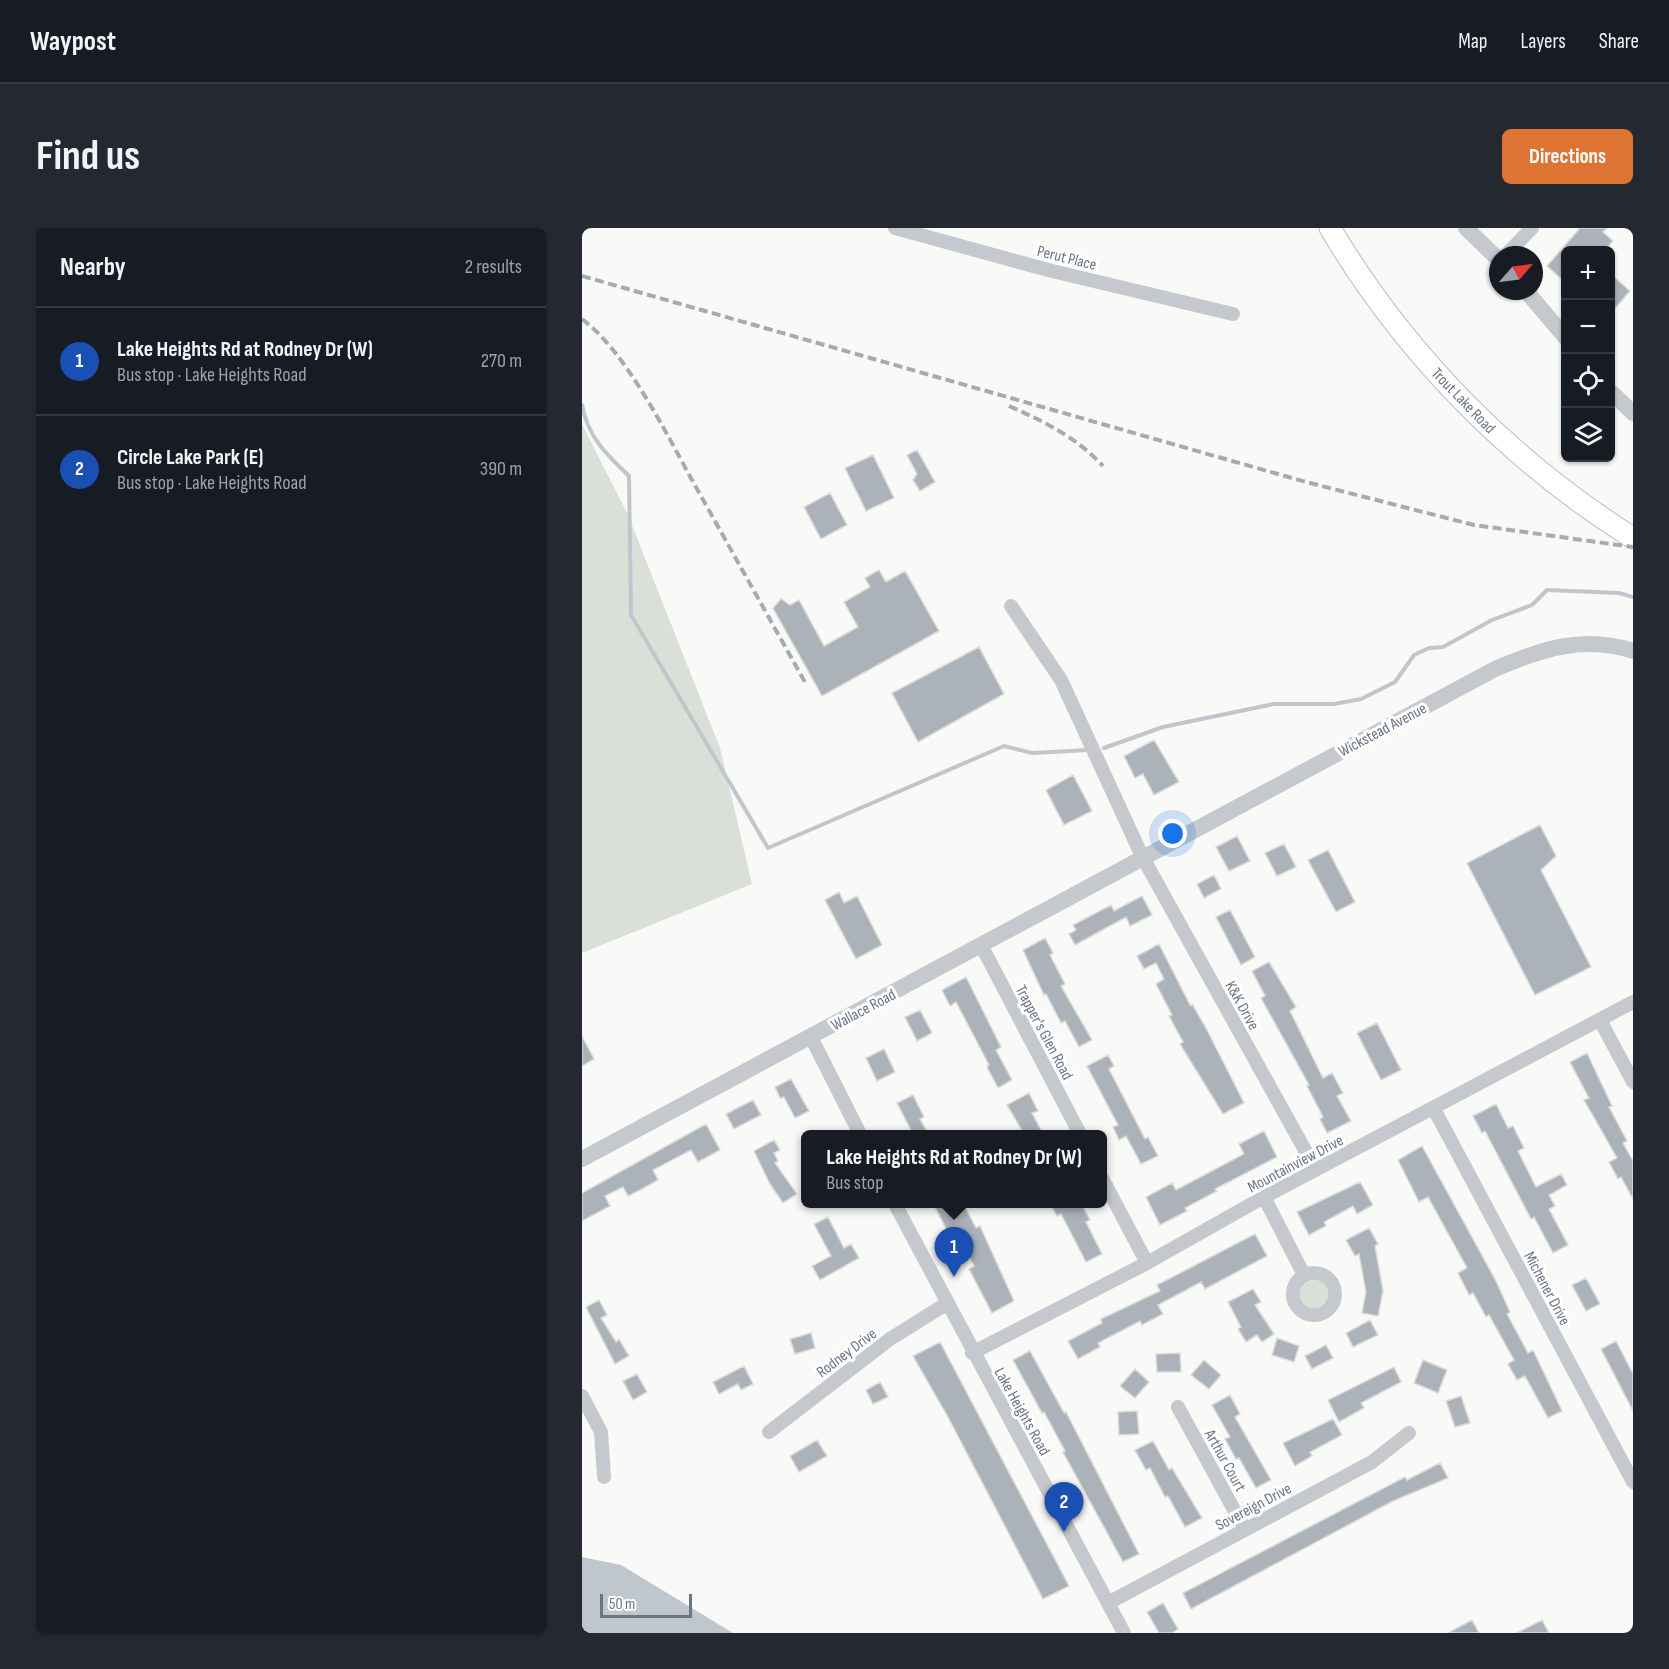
<!DOCTYPE html>
<html lang="en">
<head>
<meta charset="utf-8">
<style>
	body { margin:0; font-family:"Sofia Sans Condensed",sans-serif; background:#242831; color:#f1f3f6 }
	.controls { position:absolute; right:18px; top:18px; display:grid; overflow:hidden; border-radius:9px; box-shadow:0 2px 4px #0004 }
	.controls button { width:54px; height:54px; display:grid; place-items:center; padding:0; border:0; border-bottom:2px solid #363941; background:#171b24; color:#f1f3f6; font:30px sans-serif }
	.compass { position:absolute; left:907px; top:18px; width:54px; height:54px; border-radius:50%; background:#171b24; box-shadow:0 2px 4px #0004; rotate:62deg }
	.scale { position:absolute; left:18px; bottom:15px; width:92px; box-sizing:border-box; padding-left:6px; border:3px solid #697587; border-top:0; font-size:16px; line-height:21px; white-space:nowrap; color:#697587; -webkit-text-stroke:4px #fff; paint-order:stroke }
	.you { position:absolute; left:591px; top:606px; width:21px; height:21px; margin:-15px; border:4px solid #fff; border-radius:50%; background:#1a73e8; box-shadow:0 0 0 9px #1a73e833 }
	.badge { display:grid; place-items:center; width:39px; height:39px; border-radius:50%; background:#dd7433; color:#fff; font-size:20px; font-weight:700 }
	.pin { position:absolute; translate:-50% -50px; filter:drop-shadow(0 2px 3px #0008) }
	.pin::after { content:''; position:absolute; top:32px; width:21px; height:18px; background:inherit; clip-path:polygon(0 0,100% 0,50% 100%) }
	.popup { position:absolute; left:219px; top:902px; width:306px; height:78px; box-sizing:border-box; display:grid; place-content:center; border-radius:9px; background:#171b24; filter:drop-shadow(0 2px 4px #0005); font-size:20px; white-space:nowrap; color:#9ea1a6 }
	.popup b { font-size:22px; color:#f1f3f6 }
	.popup::after { content:''; position:absolute; left:50%; top:100%; margin-left:-12px; border:12px solid transparent; border-top-color:#171b24 }
	.list { margin:0; padding:0; list-style:none }
	h2 { display:flex; justify-content:space-between; align-items:center; height:78px; margin:0; padding:0 24px; font-size:26px }
	h2 small { font-size:20px; font-weight:400; color:#9ea1a6 }
	.list li { display:grid; grid-template-columns:39px 1fr auto; gap:18px; align-items:center; box-sizing:border-box; height:108px; padding:0 24px; border-top:2px solid #363941 }
	.list b { display:block; font-size:22px; white-space:nowrap }
	.list p { margin:0; font-size:20px; white-space:nowrap; color:#9ea1a6 }
	.list em { font-size:20px; font-style:normal; color:#9ea1a6 }
	.icon { flex:none; width:33px; height:33px; fill:none; stroke:currentColor; stroke-width:2; stroke-linecap:round; stroke-linejoin:round }
	.map { position:relative; flex:none; width:1051px; height:1405px; overflow:hidden; border-radius:9px }
	header { display:flex; align-items:center; gap:36px; box-sizing:border-box; height:84px; padding:0 30px; background:#171b24; border-bottom:2px solid #363941 }
	header strong { font-size:28px }
	nav { display:flex; gap:33px; margin-inline-start:auto; font-size:21px }
	.intro { display:flex; align-items:center; justify-content:space-between; box-sizing:border-box; height:144px; padding:0 36px }
	h1 { margin:0; font-size:42px }
	.button { padding:15px 27px; border-radius:9px; background:#dd7433; color:#fff; font-size:21px; font-weight:700 }
	main { display:flex; gap:36px; padding:0 36px }
	aside { flex:1; background:#171b24; border-radius:9px; box-shadow:0 2px 4px #0004 }
	.map>svg:first-child { display:block }
	.green { fill:#dae0d8 }
	.water { fill:#bfc7cd }
	.lines { fill:none; stroke-linecap:round; stroke-linejoin:round }
	.stream { stroke:#bfc7cd; stroke-width:4 }
	.building { fill:#acb2b9; stroke:#dbdbd9; stroke-width:1.5 }
	.primary-casing { stroke:#b8bbc0; stroke-width:23 }
	.minor { stroke:#c5c8cc; stroke-width:14 }
	.tertiary { stroke:#c5c8cc; stroke-width:16 }
	.primary { stroke:#fff; stroke-width:21 }
	.rail { stroke:#a6aab1; stroke-width:4; stroke-dasharray:9 4.5; stroke-linecap:butt }
	.labels { text-anchor:middle; stroke-width:6; stroke-linejoin:round; paint-order:stroke }
	.street-label { font-size:16px; fill:#697587; stroke:#fff }
</style>
</head>
<body>
<header>
<strong>Waypost</strong>
<nav><a>Map</a><a>Layers</a><a>Share</a></nav>
</header>
<div class="intro"><h1>Find us</h1><a class="button">Directions</a></div>
<main>
<aside>
<h2>Nearby<small>2 results</small></h2>
<ul class="list">
<li><span class="badge" style="background:#1a4fb4">1</span><div><b>Lake Heights Rd at Rodney Dr (W)</b><p>Bus stop · Lake Heights Road</p></div><em>270 m</em></li>
<li><span class="badge" style="background:#1a4fb4">2</span><div><b>Circle Lake Park (E)</b><p>Bus stop · Lake Heights Road</p></div><em>390 m</em></li>
</ul>
</aside>
<div class="map">
<svg width="1051" height="1405" viewBox="0 0 1051 1405">
	<rect width="100%" height="100%" fill="#f9f9f7"/>
	<!-- green -->
	<path class="green" d="M0 196 46 287 138 520 170 656 0 725Z
		M718 1066a14 14 0 1 1 28 0a14 14 0 1 1-28 0Z"/>
	<!-- water -->
	<path class="water" d="M0 1329 39 1337 151 1405H0Z"/>
	<g class="lines">
		<!-- stream -->
		<path class="stream" d="M0 177C6 209 24 226 47 248L49 387 186 620 422 518 450 525 506 522
			M522 520 581 499 692 476H752L779 471 813 454 832 427 847 420 861 419 910 392 950 377 965 362 1037 365 1051 369"/>
	</g>
	<!-- building -->
	<path class="building" d="M998 0H1025L1021 4 1031 13 1023 22H984V55L965 38Z
		M1029 46 1048 63 1029 85Z
		M335 222 353 254 338 263 331 252 335 246 325 227Z
		M291 227 312 270 284 283 263 240Z
		M248 265 265 297 239 311 222 279Z
		M297 342 304 354 323 343 357 403 240 468 191 380 199 371 208 377 217 372 242 418 276 399 262 374 288 359 283 350Z
		M397 419 422 466 336 514 310 465Z
		M572 512 597 554 572 567 561 546 553 550 542 528Z
		M491 547 510 583 482 597 464 562Z
		M958 597 974 628 959 642 1009 739 953 767 885 635Z
		M655 608 668 633 647 643 634 619Z
		M702 616 714 639 695 648 683 625Z
		M746 622 773 674 754 684 726 632Z
		M632 647 639 661 622 670 615 656Z
		M257 664 262 675 275 668 300 717 274 731 243 672Z
		M560 668 570 687 548 698 544 689 493 717 487 706 494 702 491 697 529 677 532 683Z
		M648 682 673 729 659 737 634 689Z
		M463 710 471 725 468 727 483 756 479 758 510 812 497 819 483 793 479 795 464 766 462 767 441 722Z
		M577 716 608 777 610 776 625 802 662 875 641 886 598 816 601 814 587 788 590 787 574 756 582 751 574 735 562 741 555 728Z
		M687 734 714 779 708 783 741 850 750 845 761 865 755 868 769 893 745 905 738 891 741 889 725 858 727 857 679 770 683 768 670 743Z
		M384 749 419 819 414 822 430 852 416 860 405 839 407 837 374 774 368 778 360 762Z
		M338 782 350 805 335 813 323 789Z
		M795 795 819 842 799 852 775 805Z
		M0 808 12 831 0 838Z
		M302 821 313 844 295 853 284 830Z
		M1005 825 1030 878 1027 879 1045 913 1041 915 1051 933V971L1039 949 1036 951 1027 934 1035 930 1002 872 1007 870 988 834Z
		M526 827 532 838 527 841 563 911 566 909 576 928 559 936 544 908 537 912 531 899 536 897 505 838Z
		M209 851 227 883 213 890 202 869 198 870 193 859Z
		M447 865 456 883 450 885 461 906H442L425 877Z
		M331 867 342 889 338 891 346 906H331L315 875Z
		M171 872 179 887 152 901 144 886Z
		M914 876 926 900 931 898 942 920 936 923 954 959 979 946 985 957 967 967 973 978 967 981 986 1017 971 1025 952 989 949 991 903 903 900 905 891 888Z
		M124 896 138 922 116 934 109 922 71 942 76 952 60 961 46 968 41 959 23 968 28 978 0 993V965Z
		M682 903 695 929 633 961 635 963 603 980 605 983 578 997 564 969 590 955 594 962 662 926 657 916Z
		M192 912 198 922 192 925 196 933 193 935 215 966 201 975 188 956 172 923Z
		M840 918 914 1053 928 1084 925 1086 946 1125 951 1122 980 1183 966 1190 943 1148 935 1152 926 1136 932 1132 907 1087 904 1089 891 1065 887 1067 876 1045 885 1040 846 969 837 974 816 932Z
		M778 954 791 977 775 986 771 978 742 994 744 998 727 1007 715 984Z
		M351 975H381L394 1000 398 998 432 1073 410 1085 387 1041 392 1038 381 1018 375 1022Z
		M468 975H499L508 992 504 994 520 1026 504 1034 479 986 475 988Z
		M246 989 262 1020 269 1016 277 1030 238 1052 230 1038 249 1028 232 996Z
		M787 1000 796 1016 793 1018 801 1063 796 1088 780 1085 784 1064 777 1026 773 1028 764 1012Z
		M673 1006 685 1028 623 1061 619 1054 576 1077 581 1086 560 1097 558 1093 516 1115 518 1119 496 1131 486 1113 520 1095 519 1091 578 1063 575 1057Z
		M1004 1050 1018 1076 1004 1083 990 1057Z
		M671 1061 679 1074 673 1077 692 1106 680 1114 675 1107 664 1114 656 1101 659 1099 646 1074Z
		M17 1072 25 1087 19 1090 34 1114 37 1111 47 1128 33 1136 4 1079Z
		M788 1092 796 1107 771 1119 764 1105Z
		M229 1105 233 1120 213 1126 208 1111Z
		M695 1110 717 1118 712 1134 690 1127Z
		M1034 1113 1051 1146V1183L1019 1121Z
		M358 1114 487 1358 461 1371 366 1189 331 1128Z
		M744 1117 751 1130 730 1141 723 1128Z
		M448 1123 482 1185 484 1184 557 1326 541 1334 481 1224 483 1223 462 1184 460 1185 431 1132Z
		M598 1125 599 1144H575L574 1126Z
		M622 1132 639 1147 627 1161 609 1147Z
		M841 1132 865 1142 856 1165 832 1155Z
		M162 1138 171 1156 159 1162 156 1156 137 1166 131 1154Z
		M812 1139 819 1154 779 1175 782 1180 757 1194 746 1172Z
		M553 1141 567 1154 553 1170 538 1158Z
		M55 1146 65 1164 51 1172 41 1153Z
		M298 1154 306 1169 291 1176 284 1162Z
		M648 1167 658 1186 653 1189 689 1252 674 1260 657 1230 654 1231 643 1211 648 1209 630 1177Z
		M879 1168 888 1195 873 1199 864 1173Z
		M555 1183 557 1206 537 1207 536 1184Z
		M751 1191 760 1207 728 1224 730 1228 713 1238 701 1215Z
		M235 1212 245 1228 217 1244 208 1228Z
		M571 1213 587 1242 590 1240 620 1290 603 1299 586 1268 583 1269 568 1240 564 1242 553 1222Z
		M858 1235 866 1250 811 1273 609 1381 601 1365 823 1249 825 1252Z
		M581 1375 596 1401 590 1405H577L565 1384Z
		M890 1392 897 1405H866Z
		M960 1392 967 1405H935Z"/>
	<g class="lines">
		<!-- primary casing -->
		<g class="primary-casing">
			<path id="primary" d="M748 0C822 125 928 233 1051 310"/>
		</g>
		<!-- minor -->
		<path class="minor" d="M313 0 470 43 651 86
			M924 27 950 0
			M429 378 479 452 560 628 734 942
			M399 717 498 906
			M1018 792 1051 854
			M229 809 278 906
			M852 881 1051 1254
			M520 950 565 1035
			M682 969 722 1047
			M313 976 542 1405
			M711 1066a21 21 0 1 1 42 0a21 21 0 1 1-42 0Z
			M390 1125 565 1035 682 969 1051 774
			M0 1168 19 1204 22 1249
			M596 1179 662 1300
			M187 1204 308 1111 364 1076
			M526 1375 790 1234 827 1205"/>
		<!-- tertiary -->
		<path class="tertiary" d="M884 0 916 31
			M944 63 984 110
			M1028 163 1051 185
			M0 931 913 441C959 421 1002 407 1051 423"/>
		<!-- primary -->
		<use href="#primary" class="primary"/>
		<!-- rail -->
		<path class="rail" d="M0 48 724 254 892 297 1051 319
			M0 91C44 124 83 203 110 252 148 320 186 388 224 456
			M427 178C463 194 494 209 521 238"/>
	</g>
	<g class="labels">
		<!-- street labels -->
		<g class="street-label">
			<text transform="translate(485 29) rotate(14)" y="6">Perut Place</text>
			<text transform="translate(882 172) rotate(46)" y="6">Trout Lake Road</text>
			<text transform="translate(800 501) rotate(-28)" y="6">Wickstead Avenue</text>
			<text transform="translate(661 777) rotate(61)" y="6">K&amp;K Drive</text>
			<text transform="translate(281 781) rotate(-28)" y="6">Wallace Road</text>
			<text transform="translate(463 804) rotate(62)" y="6">Trapper's Glen Road</text>
			<text transform="translate(713 935) rotate(-28)" y="6">Mountainview Drive</text>
			<text transform="translate(966 1060) rotate(62)" y="6">Michener Drive</text>
			<text transform="translate(264 1124) rotate(-37)" y="6">Rodney Drive</text>
			<text transform="translate(441 1183) rotate(61)" y="6">Lake Heights Road</text>
			<text transform="translate(644 1232) rotate(61)" y="6">Arthur Court</text>
			<text transform="translate(671 1278) rotate(-28)" y="6">Sovereign Drive</text>
		</g>
	</g>
</svg>
<div class="controls">
<button>+</button>
<button>−</button>
<button><svg class="icon" aria-label="locate" viewBox="0 0 24 24"><circle cx="12" cy="12" r="6"/><path d="M12 2v4M12 18v4M2 12h4M18 12h4"/></svg></button>
<button><svg class="icon" aria-label="layers" viewBox="0 0 24 24"><path d="M12 4l9 5-9 5-9-5zM3 14l9 5 9-5"/></svg></button>
</div>
<svg class="compass" viewBox="-18 -18 36 36"><path d="M0-13l5 13h-10z" fill="#e53935"/><path d="M0 13l5-13h-10z" fill="#9ea1a6"/></svg>
<div class="scale">50 m</div>
<div class="you"></div>
<div class="pin badge" style="left:372px;top:1049px;background:#1a4fb4">1</div>
<div class="popup"><b>Lake Heights Rd at Rodney Dr (W)</b>Bus stop</div>
<div class="pin badge" style="left:482px;top:1304px;background:#1a4fb4">2</div>
</div>
</main>
</body>
</html>
